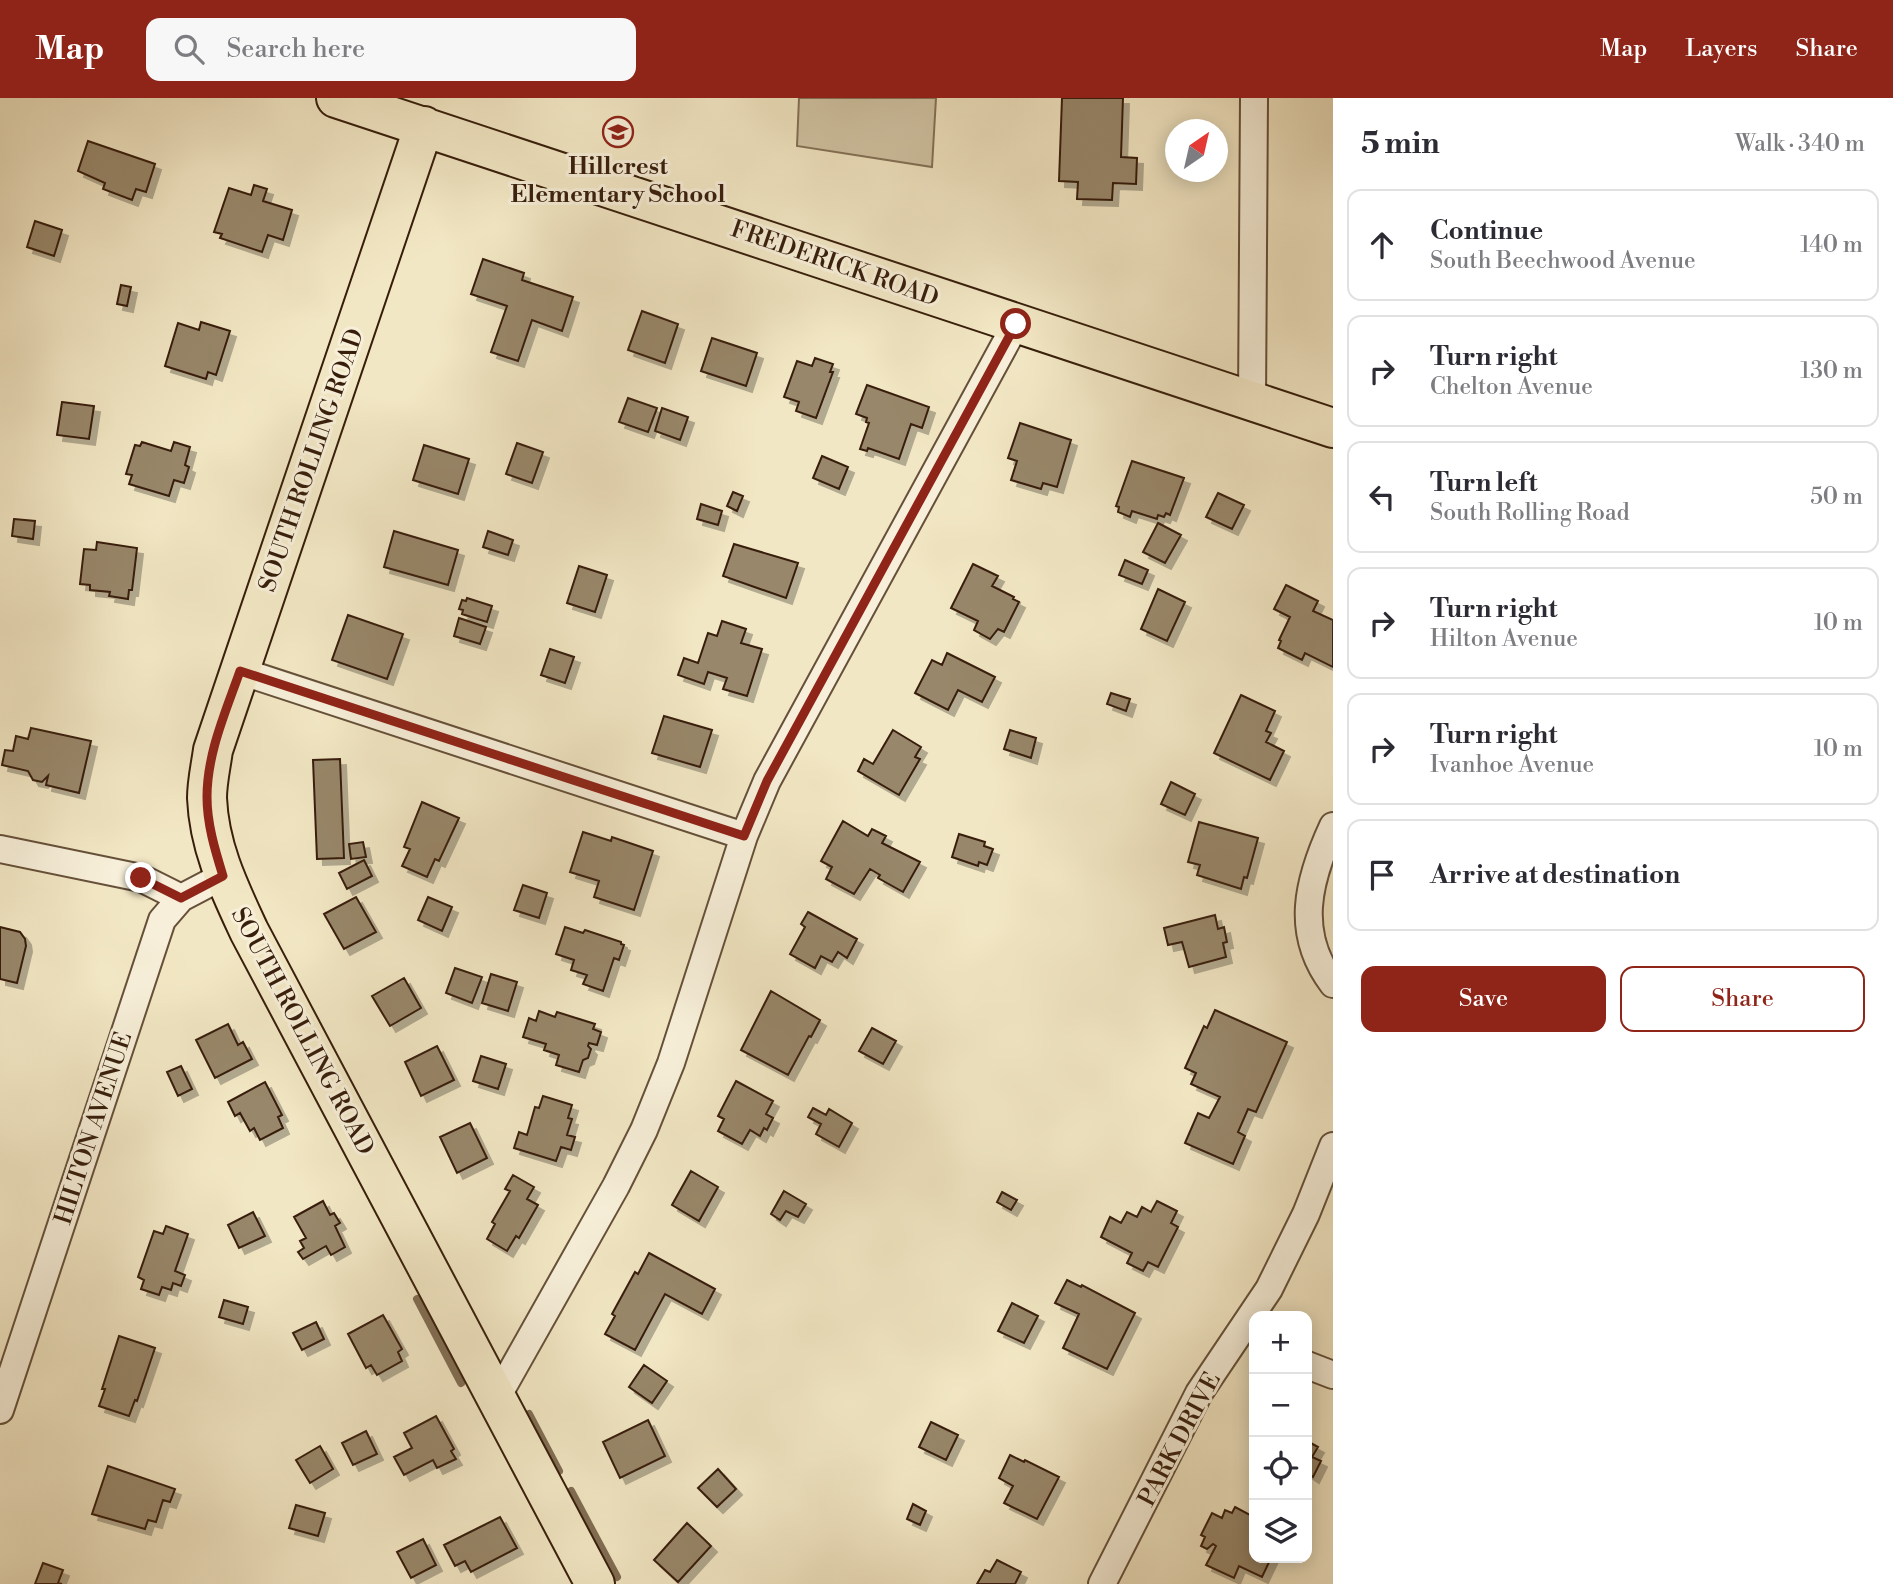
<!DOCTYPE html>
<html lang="en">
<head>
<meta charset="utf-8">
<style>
	body { margin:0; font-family:"Libre Bodoni",serif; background:#f7f7f7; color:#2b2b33 }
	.controls { position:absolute; right:21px; bottom:21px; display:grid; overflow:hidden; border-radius:14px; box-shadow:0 4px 18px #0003 }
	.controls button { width:63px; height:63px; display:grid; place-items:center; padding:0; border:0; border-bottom:2px solid #e1e1e2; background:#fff; color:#2b2b33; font:35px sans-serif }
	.compass { position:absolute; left:1165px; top:21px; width:63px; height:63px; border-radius:50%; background:#fff; box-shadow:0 4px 18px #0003; rotate:34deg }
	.stop { position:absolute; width:21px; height:21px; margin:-16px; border:5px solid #8f2418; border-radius:50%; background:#fff }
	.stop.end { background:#8f2418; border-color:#fff; box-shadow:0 2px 7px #0008 }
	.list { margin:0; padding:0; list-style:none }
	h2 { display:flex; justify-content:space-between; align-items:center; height:91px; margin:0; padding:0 28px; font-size:30px }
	h2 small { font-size:23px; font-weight:400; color:#7c7c81 }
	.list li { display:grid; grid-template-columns:46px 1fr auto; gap:21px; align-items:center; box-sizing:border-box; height:112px; margin:0 14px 14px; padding:0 14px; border:2px solid #e1e1e2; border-radius:14px }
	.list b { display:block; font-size:26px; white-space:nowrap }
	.list p { margin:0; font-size:23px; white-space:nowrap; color:#7c7c81 }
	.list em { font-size:23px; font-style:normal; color:#7c7c81 }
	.actions { display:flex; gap:14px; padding:21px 28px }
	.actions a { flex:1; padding:16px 0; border:2px solid #8f2418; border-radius:14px; text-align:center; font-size:24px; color:#8f2418 }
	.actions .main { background:#8f2418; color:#fff }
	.icon { flex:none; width:38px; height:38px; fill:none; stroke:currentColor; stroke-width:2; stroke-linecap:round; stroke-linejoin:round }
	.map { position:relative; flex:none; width:1333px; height:1486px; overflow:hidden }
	header { display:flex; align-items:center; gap:42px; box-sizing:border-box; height:98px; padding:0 35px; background:#8f2418; color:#fff }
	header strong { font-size:33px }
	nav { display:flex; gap:38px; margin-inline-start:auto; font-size:24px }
	.search { width:490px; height:63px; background:#f7f7f7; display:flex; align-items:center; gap:18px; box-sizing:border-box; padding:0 24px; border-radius:14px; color:#7c7c81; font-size:26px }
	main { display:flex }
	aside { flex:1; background:#fff }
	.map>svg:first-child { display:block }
	.green { fill:#d2c5a5; stroke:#847258; stroke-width:2 }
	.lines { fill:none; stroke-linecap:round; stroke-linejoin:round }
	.stream { stroke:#816e54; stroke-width:8 }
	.building { fill:#98876b; stroke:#371e0b; stroke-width:2; filter:url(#shadow) }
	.street-casing { stroke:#665039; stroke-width:30 }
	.primary-casing { stroke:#371e0b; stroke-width:42 }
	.street { stroke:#f7efd9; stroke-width:26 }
	.primary { stroke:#f2e7c4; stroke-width:38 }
	.route { stroke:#8f2418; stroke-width:9 }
	.labels { text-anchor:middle; stroke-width:6; stroke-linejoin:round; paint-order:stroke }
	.poi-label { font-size:24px; font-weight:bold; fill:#371e0b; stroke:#f7efd9 }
	.street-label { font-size:24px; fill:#371e0b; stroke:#f7efd9 }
</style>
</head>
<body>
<header>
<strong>Map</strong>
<div class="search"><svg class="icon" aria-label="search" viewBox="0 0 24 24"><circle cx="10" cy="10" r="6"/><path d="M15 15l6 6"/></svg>Search here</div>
<nav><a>Map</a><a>Layers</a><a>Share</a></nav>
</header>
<main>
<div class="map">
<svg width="1333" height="1486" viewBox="0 0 1333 1486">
	<defs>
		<filter id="shadow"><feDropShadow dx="6" dy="6" stdDeviation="0" flood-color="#0004"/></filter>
	</defs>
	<rect width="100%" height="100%" fill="#f2e7c4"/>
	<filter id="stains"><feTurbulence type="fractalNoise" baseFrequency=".00286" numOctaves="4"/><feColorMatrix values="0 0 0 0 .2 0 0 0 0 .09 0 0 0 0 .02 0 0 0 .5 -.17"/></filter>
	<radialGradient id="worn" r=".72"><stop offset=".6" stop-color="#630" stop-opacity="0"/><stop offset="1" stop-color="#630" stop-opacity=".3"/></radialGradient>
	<!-- green -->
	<path class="green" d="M799 0H936L932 69 797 48Z"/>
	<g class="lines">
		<!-- stream -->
		<path class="stream" d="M417 1201 461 1285
			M529 1316 559 1373
			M571 1393 617 1479"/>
	</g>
	<!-- building -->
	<path class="building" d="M1062 0H1123L1121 59 1137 60 1136 86 1113 85 1112 102 1077 101 1078 84 1059 83Z
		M88 43 155 66 146 94 136 91 132 102 103 91 105 85 78 73Z
		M254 87 267 91 263 103 292 112 283 142 268 137 262 154 220 140 222 136 214 134 229 90 251 97Z
		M35 123 62 132 54 158 27 149Z
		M483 161 524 175 522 182 573 199 562 233 532 222 518 263 491 254 507 208 471 196Z
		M121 187 131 189 127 208 117 206Z
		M642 213 678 226 665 265 628 252Z
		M201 224 230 233 216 277 208 274 206 281 165 268 178 225 199 232Z
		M712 240 757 255 746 288 701 273Z
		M815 260 833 266 830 274H833L816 320 796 313 799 304 784 299 797 263 812 268Z
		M867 287 929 309 922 330 911 326 899 361 868 350 867 353 860 351 869 325 866 324 867 320 856 316Z
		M628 300 657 310 648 334 619 324Z
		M62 304 94 308 89 341 57 337Z
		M662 310 688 319 680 342 655 333Z
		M1020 325 1071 342 1057 389 1043 385 1041 391 1011 382 1017 363 1008 360Z
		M142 344 171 353 174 344 190 349 185 367 189 369 184 385 174 382 169 398 129 386 132 377 126 376 135 347 140 348Z
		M517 345 543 354 532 385 506 376Z
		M424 347 469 361 458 396 413 382Z
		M822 358 848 369 839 391 813 380Z
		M1132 363 1184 380 1170 417 1166 415 1164 419 1158 417 1157 421 1132 413 1130 419 1118 414 1119 409 1116 408Z
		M733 394 743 398 737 413 727 408Z
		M1218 395 1244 407 1232 431 1206 419Z
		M701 406 722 413 718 427 697 421Z
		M14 421 35 423 33 441 12 438Z
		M1158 425 1181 437 1165 465 1143 454Z
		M394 433 458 452 448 487 384 469Z
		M488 433 513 442 508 457 483 449Z
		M97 444 137 450 132 492H129L128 501 109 498 110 494 90 492V487L80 486 84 451 96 452Z
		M734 446 798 465 786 500 723 478Z
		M1125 462 1148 472 1142 486 1119 477Z
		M973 466 998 478 992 488 1014 499 1013 501 1019 504 1004 534 998 531 990 541 974 532 978 523 951 510Z
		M579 468 607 477 595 514 567 505Z
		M1286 487 1318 503 1313 513 1333 522V569L1305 555 1302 562 1278 550 1281 543 1279 542 1290 519 1274 511Z
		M1158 491 1185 504 1167 543 1141 531Z
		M467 500 492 508 487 524 462 516 463 512 459 511 462 502 466 503Z
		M348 517 403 536 387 581 332 562Z
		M459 520 486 529 480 546 454 538Z
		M722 523 746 531 741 545 762 551 747 598 723 591 727 580 708 574 704 586 678 577 684 560 698 565 708 535 717 538Z
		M550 551 574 559 565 585 541 577Z
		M947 555 995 579 982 604 958 592 948 612 915 595 932 562 942 567Z
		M1111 595 1130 601 1126 613 1107 606Z
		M1241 597 1275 613 1266 633 1271 635 1266 644 1284 653 1270 682 1214 655Z
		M664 618 712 632 700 669 652 655Z
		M31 630 91 643 79 695 46 687 48 678 42 684 33 682 28 673 2 667 5 652 13 653 16 638 28 641Z
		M893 632 921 649 915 659 920 661 899 697 858 673 864 661 873 666Z
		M1010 632 1036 640 1031 660 1004 651Z
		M340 661 344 760 317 761 313 662Z
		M1171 684 1195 696 1185 717 1161 706Z
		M422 704 459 720 439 763 435 761 427 779 402 768 410 751 404 749Z
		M843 723 868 738 872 731 886 738 882 745 920 764 903 794 878 780 880 777 870 771 854 796 826 781 832 769 821 763Z
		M1199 724 1258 740 1247 780 1244 779 1241 791 1197 777 1200 767 1188 764Z
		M583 734 611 743 612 739 653 753 634 812 594 799 599 783 570 774Z
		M959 736 985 744 984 748 993 751 987 767 979 764 978 768 952 759Z
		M363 744 366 759 351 761 349 746Z
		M364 762 372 778 347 791 339 775Z
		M523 787 547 795 539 820 514 812Z
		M356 799 376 834 344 851 324 816Z
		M428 799 452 809 442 833 418 822Z
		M808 814 857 841 847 860 838 854 832 864 821 858 815 870 790 856 805 829 801 826Z
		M1215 817 1218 831 1224 829 1227 844 1223 845 1226 859 1189 869 1182 844 1168 847 1164 830Z
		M0 829 20 834 25 841 26 848 17 885 0 881Z
		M565 829 583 835 585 832 621 844V846L624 847 619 862 614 860 603 893 583 886 587 877 571 872 574 862 556 856Z
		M455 870 482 879 472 905 446 895Z
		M491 876 517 884 508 913 482 905Z
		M404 880 421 910 390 928 372 898Z
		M771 893 820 922 811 939 809 938 788 977 741 952Z
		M1215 912 1287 944 1256 1014 1248 1011 1238 1034 1245 1038 1233 1066 1185 1045 1198 1015 1209 1020 1220 999 1191 986 1196 975 1185 970 1204 928 1207 930Z
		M539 913 555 919 557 914 595 926 593 931 601 934 597 947 589 945 588 948 591 951 588 960 583 962 579 974 556 967 559 957 544 952 546 946 523 939 529 920 536 923Z
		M228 926 238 947 243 944 252 961 215 980 196 942Z
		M872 930 896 943 883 966 859 953Z
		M437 948 454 982 421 998 405 964Z
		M481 958 506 966 498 991 473 983Z
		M181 968 192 991 178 998 167 974Z
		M736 983 773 1003 766 1016 773 1020 767 1032 764 1030 760 1038 750 1032 742 1046 718 1033 724 1021 718 1018Z
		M265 984 282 1017 278 1019 283 1030 260 1042 254 1030 250 1033 240 1015 235 1018 228 1004Z
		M543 998 572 1007 568 1020 572 1021 567 1037 575 1039 571 1052 561 1049 556 1063 514 1050 519 1034 527 1037 535 1009 539 1010Z
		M813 1010 826 1017 829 1011 852 1025 839 1049 816 1036 821 1026 808 1019Z
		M470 1025 487 1060 457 1075 440 1039Z
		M691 1073 718 1089 699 1123 672 1107Z
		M513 1077 534 1089 527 1101 538 1107 519 1140 516 1138 507 1153 487 1141 495 1126 492 1124 510 1093 505 1091Z
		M784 1093 806 1106 798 1119 786 1113 780 1122 771 1116Z
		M1002 1094 1017 1102 1011 1112 997 1104Z
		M323 1103 330 1117 334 1115 340 1125 335 1128 345 1149 331 1157 326 1148 303 1161 298 1154 304 1150 300 1143 306 1140 294 1119Z
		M1157 1103 1177 1113 1171 1125 1178 1129 1158 1169 1148 1164 1143 1173 1127 1165 1132 1155 1101 1139 1110 1119 1121 1125 1127 1114 1137 1119 1142 1109 1151 1114Z
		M253 1114 265 1138 239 1150 228 1127Z
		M166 1128 188 1136 175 1173 185 1177 181 1188 173 1185 171 1192 162 1189 159 1197 141 1191 144 1182 138 1179 154 1133 163 1136Z
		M649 1155 715 1191 702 1216 665 1196 635 1252 605 1236 615 1218 612 1216 635 1174 638 1176Z
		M1067 1182 1081 1189 1082 1187 1135 1215 1107 1271 1063 1250 1079 1216 1055 1205Z
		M224 1202 248 1209 243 1226 219 1219Z
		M1012 1205 1038 1218 1024 1245 998 1233Z
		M383 1217 402 1251 398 1254 402 1263 377 1277 371 1267 366 1270 348 1236Z
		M316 1224 324 1241 302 1252 293 1235Z
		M119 1238 155 1250 137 1303 135 1302 129 1318 99 1308 105 1291H102Z
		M644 1267 667 1283 652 1305 629 1289Z
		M436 1318 454 1351 451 1353 456 1361 437 1370 433 1362 404 1377 394 1359 412 1350 404 1335Z
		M648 1322 665 1358 620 1380 603 1344Z
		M931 1324 958 1337 946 1362 919 1349Z
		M366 1333 377 1356 353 1367 342 1345Z
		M1307 1343 1318 1349 1312 1359 1321 1363 1313 1379 1307 1375Z
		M320 1348 333 1371 310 1385 296 1362Z
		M1010 1357 1024 1364 1025 1362 1059 1379 1037 1421 1004 1405 1013 1388 999 1380Z
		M108 1368 175 1391 170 1404 163 1402 156 1424 148 1422 145 1431 92 1416Z
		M718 1371 736 1391 717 1409 698 1390Z
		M913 1406 926 1413 920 1427 907 1421Z
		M296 1407 325 1415 318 1438 289 1430Z
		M1235 1409 1254 1419V1460H1271L1262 1479 1239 1468 1234 1480 1206 1467 1216 1448 1213 1446 1207 1451 1201 1448 1205 1439 1201 1437 1212 1415 1222 1420 1225 1412 1232 1415Z
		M500 1419 517 1450 471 1474 465 1463 455 1468 444 1447Z
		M687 1425 711 1448 678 1484 654 1462Z
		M423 1441 436 1467 411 1480 397 1454Z
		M997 1462 1021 1474 1015 1486H977L985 1472 990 1474Z
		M43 1465 63 1472 58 1485 62 1486H35Z"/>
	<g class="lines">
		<!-- street casing -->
		<g class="street-casing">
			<path id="street" d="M1252 304 1254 0
				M240 573 744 738
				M1333 728C1308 782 1294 835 1333 886
				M0 751 141 780 181 800
				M1307 1267 1333 1277
				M496 1301 616 1088 644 1032 671 965 744 738 767 683 1016 226
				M0 1312 162 822 181 800 223 778
				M1102 1486 1199 1295 1269 1191 1306 1116 1333 1048"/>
		</g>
		<!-- primary casing -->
		<g class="primary-casing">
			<path id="primary" d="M336 0 1333 330
				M424 28 213 652C211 667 207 684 207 700 209 749 229 790 249 833L595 1486"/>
		</g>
		<!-- street -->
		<use href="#street" class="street"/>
		<!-- primary -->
		<use href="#primary" class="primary"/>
	</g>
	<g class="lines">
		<!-- route -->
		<path class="route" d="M141 780 181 800 223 778C215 752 207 726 207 699 207 655 226 613 240 573L744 738 767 683 1016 226"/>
	</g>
	<!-- icons -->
	<defs>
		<g id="school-ring" transform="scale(1.575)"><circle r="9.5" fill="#f7efd9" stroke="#8f2418" stroke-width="1.5"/><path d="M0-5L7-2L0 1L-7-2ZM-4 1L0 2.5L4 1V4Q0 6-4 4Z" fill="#8f2418"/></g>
	</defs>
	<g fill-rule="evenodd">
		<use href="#school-ring" x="618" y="34"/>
	</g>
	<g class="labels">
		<!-- poi labels -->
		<g class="poi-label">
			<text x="618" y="76">Hillcrest<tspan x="618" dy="28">Elementary School</tspan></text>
		</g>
		<!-- street labels -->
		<g class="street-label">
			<text transform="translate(835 165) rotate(19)" y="8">FREDERICK ROAD</text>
			<text transform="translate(311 362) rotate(-71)" y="8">SOUTH ROLLING ROAD</text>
			<text transform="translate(303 933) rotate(62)" y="8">SOUTH ROLLING ROAD</text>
			<text transform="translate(93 1030) rotate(-72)" y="8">HILTON AVENUE</text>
			<text transform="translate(1179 1341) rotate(-62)" y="8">PARK DRIVE</text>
		</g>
	</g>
	<rect width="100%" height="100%" filter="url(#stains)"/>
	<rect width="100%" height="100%" fill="url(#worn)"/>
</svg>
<div class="controls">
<button>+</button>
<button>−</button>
<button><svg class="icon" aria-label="locate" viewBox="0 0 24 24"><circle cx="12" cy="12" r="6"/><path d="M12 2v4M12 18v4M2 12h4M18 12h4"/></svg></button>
<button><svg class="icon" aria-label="layers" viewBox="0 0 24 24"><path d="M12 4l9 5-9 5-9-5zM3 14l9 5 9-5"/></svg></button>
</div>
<svg class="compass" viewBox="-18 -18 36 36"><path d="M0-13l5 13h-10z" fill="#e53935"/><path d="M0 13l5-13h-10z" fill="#7c7c81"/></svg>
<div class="stop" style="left:1016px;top:226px"></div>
<div class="stop end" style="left:141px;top:780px"></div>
</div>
<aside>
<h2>5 min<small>Walk · 340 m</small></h2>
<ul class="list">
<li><svg class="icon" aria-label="ahead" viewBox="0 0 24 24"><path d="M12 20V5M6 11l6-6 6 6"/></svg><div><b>Continue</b><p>South Beechwood Avenue</p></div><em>140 m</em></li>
<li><svg class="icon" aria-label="right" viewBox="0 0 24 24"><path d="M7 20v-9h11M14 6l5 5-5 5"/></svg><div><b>Turn right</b><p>Chelton Avenue</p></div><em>130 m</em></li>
<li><svg class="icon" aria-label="left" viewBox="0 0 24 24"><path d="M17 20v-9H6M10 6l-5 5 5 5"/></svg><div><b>Turn left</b><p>South Rolling Road</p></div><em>50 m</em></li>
<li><svg class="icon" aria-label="right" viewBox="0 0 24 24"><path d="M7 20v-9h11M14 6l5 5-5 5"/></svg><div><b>Turn right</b><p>Hilton Avenue</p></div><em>10 m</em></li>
<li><svg class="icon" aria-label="right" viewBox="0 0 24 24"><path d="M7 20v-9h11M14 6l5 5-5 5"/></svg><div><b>Turn right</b><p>Ivanhoe Avenue</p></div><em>10 m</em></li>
<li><svg class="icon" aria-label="arrive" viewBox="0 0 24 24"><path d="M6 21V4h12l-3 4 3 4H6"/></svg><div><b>Arrive at destination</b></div></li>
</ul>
<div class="actions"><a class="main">Save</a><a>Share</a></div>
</aside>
</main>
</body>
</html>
